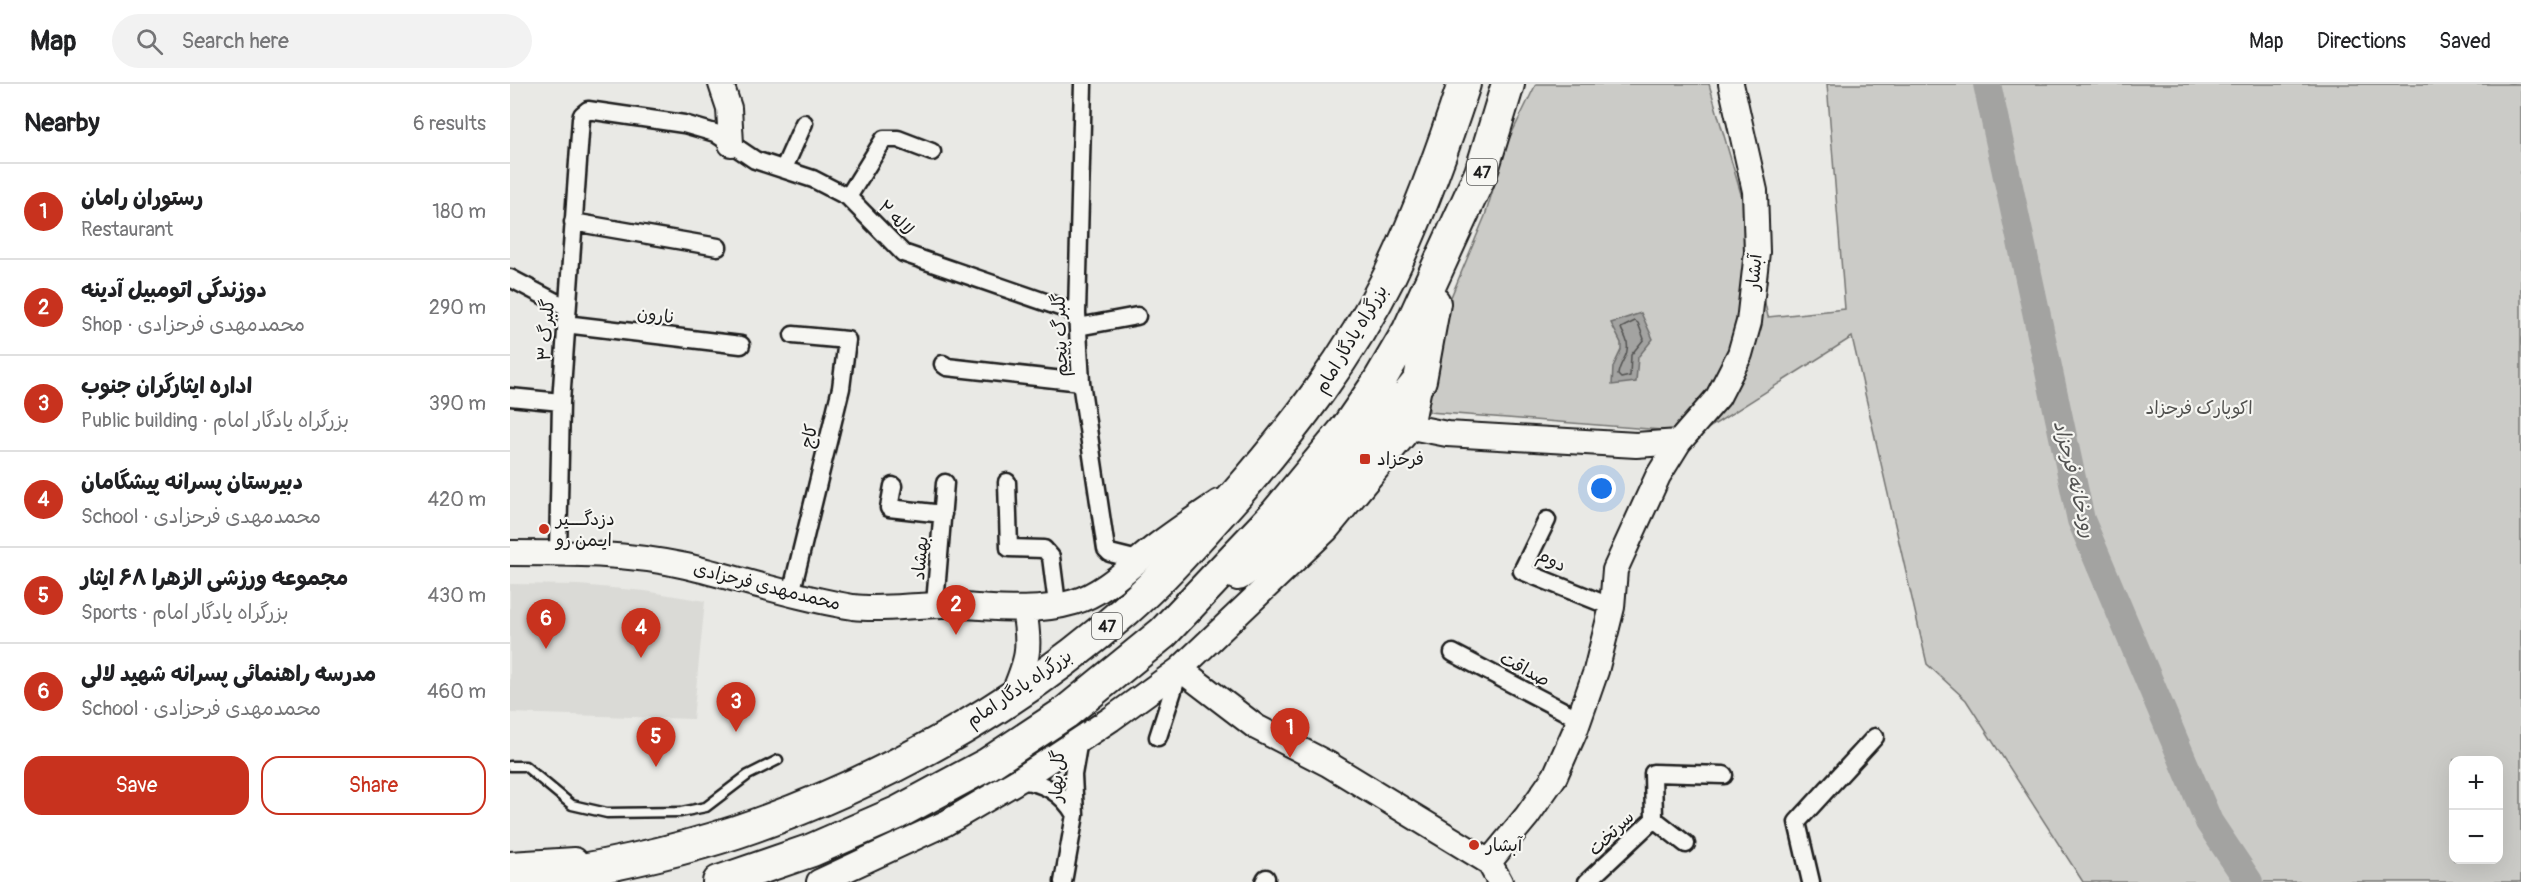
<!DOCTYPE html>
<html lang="en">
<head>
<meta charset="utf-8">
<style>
	body { margin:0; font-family:Pangolin,"Playpen Sans Arabic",sans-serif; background:#f2f2f2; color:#202124 }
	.controls { position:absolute; right:18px; bottom:18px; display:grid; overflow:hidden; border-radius:12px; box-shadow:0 6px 24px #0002 }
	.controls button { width:54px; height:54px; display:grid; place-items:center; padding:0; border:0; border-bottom:2px solid #e0e0e0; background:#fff; color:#202124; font:30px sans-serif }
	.you { position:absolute; left:1092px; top:405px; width:21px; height:21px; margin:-15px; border:4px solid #fff; border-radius:50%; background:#1a73e8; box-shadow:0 0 0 9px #1a73e833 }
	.badge { display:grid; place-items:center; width:39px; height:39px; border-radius:50%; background:#c8321e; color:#fff; font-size:20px; font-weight:700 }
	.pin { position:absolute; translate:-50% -50px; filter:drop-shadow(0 2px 3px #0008) }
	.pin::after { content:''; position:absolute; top:32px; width:21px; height:18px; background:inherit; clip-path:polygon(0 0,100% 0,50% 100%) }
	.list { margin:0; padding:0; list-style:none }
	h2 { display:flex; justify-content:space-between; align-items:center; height:78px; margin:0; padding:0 24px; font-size:26px }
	h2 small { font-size:20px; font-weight:400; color:#757577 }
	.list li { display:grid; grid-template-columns:39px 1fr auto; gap:18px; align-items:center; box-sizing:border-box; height:96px; padding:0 24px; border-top:2px solid #e0e0e0 }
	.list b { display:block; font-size:22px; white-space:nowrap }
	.list p { margin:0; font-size:20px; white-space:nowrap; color:#757577 }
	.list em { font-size:20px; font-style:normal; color:#757577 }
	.actions { display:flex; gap:12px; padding:18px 24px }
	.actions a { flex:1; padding:14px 0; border:2px solid #c8321e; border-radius:18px; text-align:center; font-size:21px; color:#c8321e }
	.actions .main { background:#c8321e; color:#fff }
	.icon { flex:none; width:33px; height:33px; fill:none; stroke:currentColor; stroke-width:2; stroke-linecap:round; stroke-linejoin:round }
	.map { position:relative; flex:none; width:2011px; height:798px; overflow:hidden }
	header { display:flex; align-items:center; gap:36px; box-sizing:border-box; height:84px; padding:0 30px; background:#fff; border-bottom:2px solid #e0e0e0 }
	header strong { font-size:28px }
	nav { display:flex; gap:33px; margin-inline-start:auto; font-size:21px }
	.search { width:420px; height:54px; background:#f2f2f2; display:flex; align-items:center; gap:15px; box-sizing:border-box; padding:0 21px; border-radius:33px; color:#757577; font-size:22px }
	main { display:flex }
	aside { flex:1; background:#fff }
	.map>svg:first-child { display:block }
	.built { fill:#dadad6 }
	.green { fill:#cbcbc7; stroke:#747472; stroke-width:1.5; fill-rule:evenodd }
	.water { fill:#a3a3a1; stroke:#6d6d6c; stroke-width:1.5 }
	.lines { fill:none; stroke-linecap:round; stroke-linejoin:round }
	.shore { stroke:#525251; stroke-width:1.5 }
	.river { stroke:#a3a3a1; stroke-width:28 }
	.lane-casing { stroke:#1c1c1c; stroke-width:13 }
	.street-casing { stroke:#1c1c1c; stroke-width:21 }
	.secondary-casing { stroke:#1c1c1c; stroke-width:28 }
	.highway-casing { stroke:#1c1c1c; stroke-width:36 }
	.lane { stroke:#f6f6f2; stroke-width:8 }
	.street { stroke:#f6f6f2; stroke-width:16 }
	.secondary { stroke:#f6f6f2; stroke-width:24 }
	.highway { stroke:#f6f6f2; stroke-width:32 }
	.poi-dot { fill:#c8321e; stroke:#f6f6f2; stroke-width:2 }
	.labels { text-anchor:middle; stroke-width:4.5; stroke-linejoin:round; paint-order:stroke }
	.shield { fill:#f6f6f2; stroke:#5d5d5c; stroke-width:1.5 }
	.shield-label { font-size:16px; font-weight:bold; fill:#1c1c1c }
	.street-label { font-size:18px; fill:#1c1c1c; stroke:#f6f6f2 }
	.park-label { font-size:18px; fill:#51514f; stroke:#f6f6f2 }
	.poi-label { font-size:18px; fill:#1c1c1c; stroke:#f6f6f2; text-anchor:start }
	.water-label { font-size:20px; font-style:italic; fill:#525251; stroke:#f6f6f2 }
</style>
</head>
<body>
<header>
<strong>Map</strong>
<div class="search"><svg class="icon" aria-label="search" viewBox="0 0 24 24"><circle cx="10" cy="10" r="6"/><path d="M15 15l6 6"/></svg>Search here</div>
<nav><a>Map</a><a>Directions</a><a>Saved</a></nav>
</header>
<main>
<aside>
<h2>Nearby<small>6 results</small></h2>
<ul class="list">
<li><span class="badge">1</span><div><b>رستوران رامان</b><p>Restaurant</p></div><em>180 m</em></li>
<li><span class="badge">2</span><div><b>دوزندگی اتومبیل آدینه</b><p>Shop · محمدمهدی فرحزادی</p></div><em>290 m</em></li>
<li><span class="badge">3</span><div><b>اداره ایثارگران جنوب</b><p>Public building · بزرگراه یادگار امام</p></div><em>390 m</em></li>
<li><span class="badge">4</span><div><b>دبیرستان پسرانه پیشگامان</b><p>School · محمدمهدی فرحزادی</p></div><em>420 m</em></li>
<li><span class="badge">5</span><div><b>مجموعه ورزشی الزهرا ۶۸ ایثار</b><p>Sports · بزرگراه یادگار امام</p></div><em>430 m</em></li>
<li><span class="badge">6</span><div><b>مدرسه راهنمائی پسرانه شهید لالی</b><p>School · محمدمهدی فرحزادی</p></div><em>460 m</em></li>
</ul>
<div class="actions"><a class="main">Save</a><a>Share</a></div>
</aside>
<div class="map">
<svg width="2011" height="798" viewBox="0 0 2011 798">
	<rect width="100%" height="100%" fill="#e9e9e5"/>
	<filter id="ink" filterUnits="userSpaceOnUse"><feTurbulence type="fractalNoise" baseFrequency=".0167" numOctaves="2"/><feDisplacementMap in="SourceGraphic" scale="12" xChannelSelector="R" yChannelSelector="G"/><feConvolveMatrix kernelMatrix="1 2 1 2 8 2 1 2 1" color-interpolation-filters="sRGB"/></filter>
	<g filter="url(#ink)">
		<!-- built -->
		<path class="built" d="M0 500 69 501 135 507 195 517 183 635 0 629Z"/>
		<!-- green -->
		<path class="green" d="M1026 0H1199L1231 110 1258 233 1335 225 1317 0H2011V798H1573L1456 616 1417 580 1342 253 1191 349 919 328V295L933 232 975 132 997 59ZM1944 676H1988V776H1944Z"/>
		<!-- water -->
		<path class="water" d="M1131 229 1143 255 1128 273 1126 298 1102 301 1103 283 1111 266V259L1101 239Z"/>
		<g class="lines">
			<!-- shore -->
			<path class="shore" d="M1125 237 1128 239 1134 255 1121 271 1120 292 1111 294 1108 291C1109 278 1120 272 1117 258 1116 253 1112 248 1111 244Z"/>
			<!-- river -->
			<path class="river" d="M1477 0 1571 436 1699 738 1739 798"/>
			<!-- lane casing -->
			<g class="lane-casing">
				<path id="lane" d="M0 682H15L62 721 97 729 171 728 196 723 238 691 268 676"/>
			</g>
			<!-- street casing -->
			<g class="street-casing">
				<path id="street" d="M573 0 567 229 571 298 596 465 600 469 628 476
					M274 84 294 39
					M338 113 374 55H388L422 68
					M63 138 208 163
					M0 194 57 224
					M55 240 231 261
					M568 243 627 232
					M433 280 437 283 571 298
					M0 313 51 318
					M497 398 499 464 534 465 541 473 547 520
					M383 402 379 424 433 430
					M1037 436 1012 487 1102 523
					M48 469 51 318 71 35 72 31 78 26 174 40 205 49 245 76 303 95 338 113 393 169 567 229
					M281 510 331 304 337 256 283 251
					M425 520 435 399
					M943 569 1069 635
					M648 653 670 585
					M509 696C532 698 553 709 565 731
					M1144 735 1176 760
					M553 798 565 731 563 691 569 656
					M754 798 756 794
					M1077 798 1144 735 1143 689 1214 691
					M1301 798 1287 738 1365 653"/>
			</g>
			<!-- secondary casing -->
			<g class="secondary-casing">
				<path id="secondary" d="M211 0 219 24 221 60
					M901 343 937 350 1126 361 1169 358
					M0 469C59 469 118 469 176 482 231 495 286 514 343 523 375 527 406 520 438 521 479 523 524 530 564 518 595 509 621 481 646 462 667 446 688 432 709 418
					M670 585 746 643 818 680 979 778
					M502 613C518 575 521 566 514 525
					M979 778 1017 732 1045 692 1065 647 1086 587 1102 523 1105 486 1148 392 1169 358 1208 313 1230 270 1239 238 1247 168 1245 107 1221 0
					M979 778 990 798
					M0 780 65 776
					M309 798 436 739 509 696 601 635 670 585 816 446 901 343 910 298"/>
			</g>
			<!-- highway casing -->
			<g class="highway-casing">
				<path id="highway" d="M728 490 773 459 795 438 910 296 924 219
					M0 798C76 787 153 772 226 748 366 701 504 625 615 527 655 492 689 452 725 412 784 344 839 273 880 191 910 129 933 65 954 0
					M209 798 302 766 387 729 478 680 555 629 653 549 766 430 837 344 868 299 899 246 971 89 998 0"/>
			</g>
			<!-- lane -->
			<use href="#lane" class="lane"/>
			<!-- street -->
			<use href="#street" class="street"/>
			<!-- secondary -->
			<use href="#secondary" class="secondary"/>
			<!-- highway -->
			<use href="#highway" class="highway"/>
		</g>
	</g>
	<!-- markers -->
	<g class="poi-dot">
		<rect x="849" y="369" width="12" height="12" rx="3"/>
		<circle cx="34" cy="445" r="6"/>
		<circle cx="964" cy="761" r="6"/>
	</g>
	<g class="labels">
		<!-- shield labels -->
		<g class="shield">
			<rect x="957" y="75" width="30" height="26" rx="4.5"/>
			<rect x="582" y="529" width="30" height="26" rx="4.5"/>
		</g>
		<g class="shield-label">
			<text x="972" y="94">47</text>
			<text x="597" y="548">47</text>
		</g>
		<!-- street labels -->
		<g class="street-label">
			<text transform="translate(386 134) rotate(46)" y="6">لاله ۲</text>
			<text transform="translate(1244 188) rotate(-85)" y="6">آبشار</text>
			<text transform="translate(146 231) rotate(7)" y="6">نارون</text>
			<text transform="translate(36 246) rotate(-86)" y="6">گلبرگ ۳</text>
			<text transform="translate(550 251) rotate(-92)" y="6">گلبرگ پنجم</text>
			<text transform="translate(841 255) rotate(-59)" y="6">بزرگراه یادگار امام</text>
			<text transform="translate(299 352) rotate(-76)" y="6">کاج</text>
			<text transform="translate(410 474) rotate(-85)" y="6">بهشاد</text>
			<text transform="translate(1042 476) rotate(27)" y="6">دوم</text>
			<text transform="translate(257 502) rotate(14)" y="6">محمدمهدی فرحزادی</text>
			<text transform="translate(1015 585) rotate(28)" y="6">صداقت</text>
			<text transform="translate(509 604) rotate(-34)" y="6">بزرگراه یادگار امام</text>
			<text transform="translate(547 692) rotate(-87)" y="6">گل بهار</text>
			<text transform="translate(1101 749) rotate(-44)" y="6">سرتخت</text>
		</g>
		<!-- park labels -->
		<g class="park-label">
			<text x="1689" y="330">اکوپارک فرحزاد</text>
		</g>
		<!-- poi labels -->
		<g class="poi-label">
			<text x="867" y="381">فرحزاد</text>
			<text x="46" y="441">دزدگــــیر<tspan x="46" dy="21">ایـمن رو</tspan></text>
			<text x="976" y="767">آبشار</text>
		</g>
		<!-- water labels -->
		<g class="water-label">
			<text transform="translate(1565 395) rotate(76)" y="7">رودخانه فرحزاد</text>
		</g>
	</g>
</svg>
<div class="controls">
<button>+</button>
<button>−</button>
</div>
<div class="you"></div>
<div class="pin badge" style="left:780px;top:674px">1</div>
<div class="pin badge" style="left:446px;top:551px">2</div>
<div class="pin badge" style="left:226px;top:648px">3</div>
<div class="pin badge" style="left:131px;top:574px">4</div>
<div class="pin badge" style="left:146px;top:683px">5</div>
<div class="pin badge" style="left:36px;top:565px">6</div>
</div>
</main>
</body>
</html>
